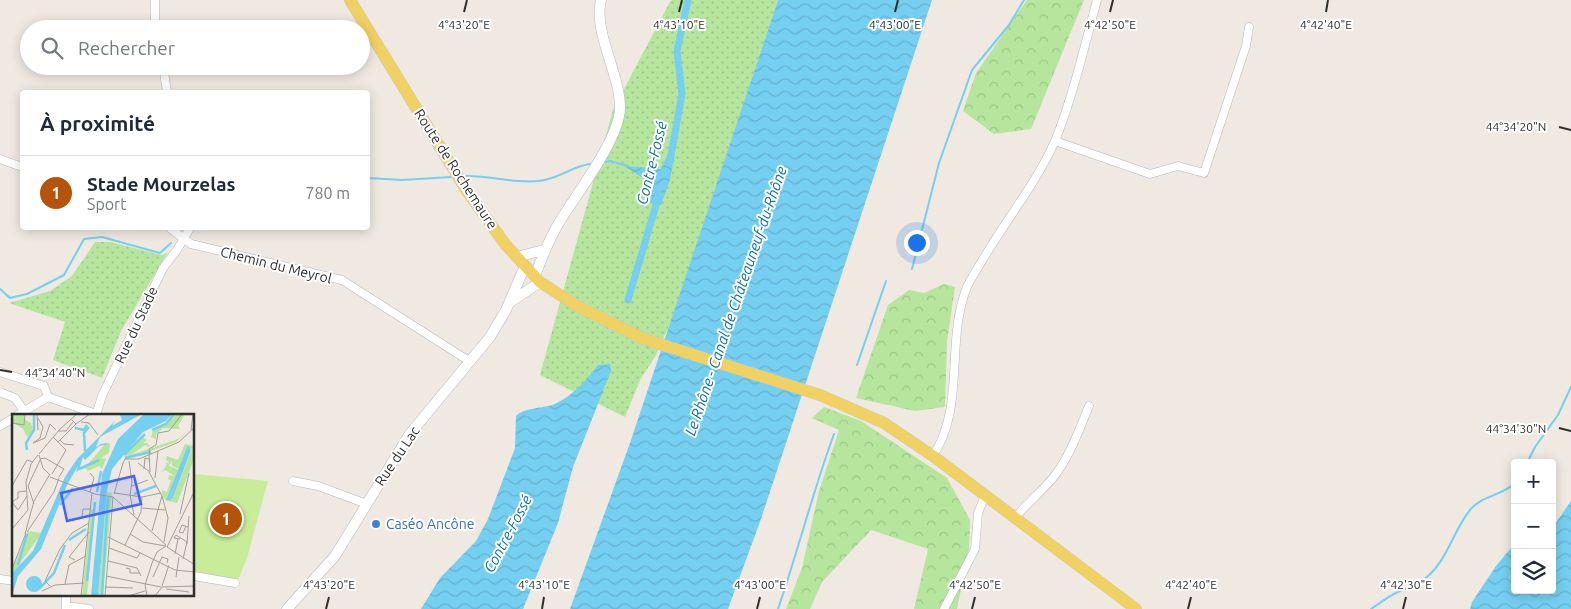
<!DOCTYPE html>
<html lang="fr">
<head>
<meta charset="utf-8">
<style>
	body { margin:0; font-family:Ubuntu,sans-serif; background:#f2f2f3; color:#1f2937 }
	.controls { position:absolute; right:15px; bottom:15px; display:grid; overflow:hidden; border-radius:5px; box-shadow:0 2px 12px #0003 }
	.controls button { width:45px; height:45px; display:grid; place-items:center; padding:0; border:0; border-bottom:1px solid #e0e1e3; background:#fff; color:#1f2937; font:25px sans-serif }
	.you { position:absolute; left:916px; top:242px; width:18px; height:18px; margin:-12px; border:4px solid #fff; border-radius:50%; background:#1a73e8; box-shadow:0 0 0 8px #1a73e833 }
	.badge { display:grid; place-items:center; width:32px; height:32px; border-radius:50%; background:#b45309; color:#fff; font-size:16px; font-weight:700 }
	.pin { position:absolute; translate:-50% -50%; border:2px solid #fff; box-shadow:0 1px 5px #0006 }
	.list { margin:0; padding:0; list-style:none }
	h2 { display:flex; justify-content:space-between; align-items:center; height:65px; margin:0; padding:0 20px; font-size:21px }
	h2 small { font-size:16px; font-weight:400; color:#747a83 }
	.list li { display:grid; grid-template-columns:32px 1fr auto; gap:15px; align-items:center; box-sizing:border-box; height:75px; padding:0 20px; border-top:1px solid #e0e1e3 }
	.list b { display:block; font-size:19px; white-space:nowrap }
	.list p { margin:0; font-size:16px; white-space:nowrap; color:#747a83 }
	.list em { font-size:16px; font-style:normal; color:#747a83 }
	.icon { flex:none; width:28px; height:28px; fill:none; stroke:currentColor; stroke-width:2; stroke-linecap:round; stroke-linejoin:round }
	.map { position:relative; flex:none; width:1571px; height:609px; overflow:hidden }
	.search { position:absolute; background:#fff; box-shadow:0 2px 12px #0003; left:20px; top:20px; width:350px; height:55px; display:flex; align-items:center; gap:12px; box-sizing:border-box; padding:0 18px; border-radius:28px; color:#747a83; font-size:19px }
	.panel { position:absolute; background:#fff; box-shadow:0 2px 12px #0003; left:20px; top:90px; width:350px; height:140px; border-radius:5px }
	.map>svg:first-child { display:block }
	.grass { fill:url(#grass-dots) }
	.forest { fill:url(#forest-crowns) }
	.pitch { fill:#c9ec9a }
	.water { fill:url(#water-waves) }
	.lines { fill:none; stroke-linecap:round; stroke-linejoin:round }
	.stream { stroke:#75cff0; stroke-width:2 }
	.canal { stroke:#75cff0; stroke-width:7 }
	.street-casing { stroke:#b4b7c1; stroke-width:9 }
	.secondary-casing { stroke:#b4b7c1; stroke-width:11 }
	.primary-casing { stroke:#c9c9c9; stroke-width:12 }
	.street { stroke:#fff; stroke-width:8 }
	.secondary { stroke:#fff; stroke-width:10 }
	.primary { stroke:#f2d163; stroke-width:11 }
	.ticks { fill:none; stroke:#2e2e2e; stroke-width:2 }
	.shop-dot { fill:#3f7fe0; stroke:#fff; stroke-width:2 }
	.labels { text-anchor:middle; stroke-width:4; stroke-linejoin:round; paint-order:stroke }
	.street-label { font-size:14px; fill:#2e2e2e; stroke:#fff }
	.shop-label { font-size:14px; fill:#366cbe; stroke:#fff; text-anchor:start }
	.water-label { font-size:15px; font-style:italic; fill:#0d6fa3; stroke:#fff }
	.inset-river { fill:none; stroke:#75cff0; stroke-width:2.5 }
	.inset-road { fill:none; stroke:#a29e99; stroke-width:1 }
	.view { fill:#4264fb; fill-opacity:0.15; stroke:#4264fb; stroke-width:2.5 }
	.inset-edge { fill:none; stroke:#2e2e2e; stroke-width:2.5 }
	.ticks-label { font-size:12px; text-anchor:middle; fill:#2e2e2e; stroke:#fff; stroke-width:4; stroke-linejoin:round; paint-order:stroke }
</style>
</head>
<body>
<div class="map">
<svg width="1571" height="609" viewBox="0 0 1571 609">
	<defs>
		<pattern id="grass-dots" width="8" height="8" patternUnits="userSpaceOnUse" patternTransform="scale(1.25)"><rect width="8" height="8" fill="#b6e59e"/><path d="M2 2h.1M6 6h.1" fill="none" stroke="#9dc588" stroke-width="1.8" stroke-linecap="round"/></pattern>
		<pattern id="forest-crowns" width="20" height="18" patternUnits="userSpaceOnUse" patternTransform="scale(1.25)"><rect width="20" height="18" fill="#b6e59e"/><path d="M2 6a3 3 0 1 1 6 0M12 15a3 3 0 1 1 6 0" fill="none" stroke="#9dc588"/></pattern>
		<pattern id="water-waves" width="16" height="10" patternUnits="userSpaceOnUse" patternTransform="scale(1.25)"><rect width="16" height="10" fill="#75cff0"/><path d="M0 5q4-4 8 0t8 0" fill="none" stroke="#66b2ce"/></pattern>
	</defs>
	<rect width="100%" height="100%" fill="#efe9e1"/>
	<!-- grass -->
	<path class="grass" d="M671 0H778L673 317 655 357 640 380 625 417 540 375 613 110Z
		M95 242H110L162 255 168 252 121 331 102 378 53 360 65 322 9 303 50 291 72 276Z"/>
	<!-- forest -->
	<path class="forest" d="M1027 0H1084L1031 129 994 134 963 111 976 73Z
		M944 284 955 287 947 341 945 407 915 411 856 398 888 305 909 290 924 293Z
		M824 407 861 421 947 478 970 520 969 549 957 609H914L928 549 871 530 822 582 810 609H786L802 568 819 491 839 430 812 418Z"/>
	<!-- pitch -->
	<path class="pitch" d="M194 474 268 481 247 558 238 580 194 574Z"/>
	<!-- water -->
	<path class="water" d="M778 0H932L761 519 728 609H570L630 443Z
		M669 151 675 153 670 180 661 205 650 203 653 185 625 166 661 169Z
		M610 364 611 371 573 467 558 523 523 609H421L440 578 476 541 488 519 515 448 516 416C524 407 545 409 557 403 574 394 587 380 598 365Z
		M1571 501V609H1470L1472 602 1496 566 1515 543V590H1552V525L1555 524Z"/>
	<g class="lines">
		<!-- stream -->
		<path class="stream" d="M604 162 610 161 628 166
			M464 176C489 175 514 184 539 181 559 179 572 166 590 164
			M368 178 402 180 451 177
			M912 269 939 163 972 70 1009 25 1024 0
			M0 289 10 298 27 294 64 275 84 239 102 237 160 253 171 243
			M857 365 886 281
			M1527 463 1535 447 1558 415 1571 387
			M778 609C798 551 813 491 834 434
			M1371 609C1380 603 1390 595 1400 591 1411 587 1418 585 1427 577 1448 559 1453 531 1470 510 1482 495 1502 496 1515 483"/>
		<!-- canal -->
		<path class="canal" d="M670 161 682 94 677 51 688 0
			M628 300 659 195"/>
		<!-- street casing -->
		<g class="street-casing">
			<path id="street" d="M155 29V0
				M163 66 167 92
				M1055 141 1150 174 1178 166 1204 173 1246 46 1249 27
				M0 159 22 167
				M170 228 191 244 342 280 469 361
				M0 372 44 386 48 397
				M2 393 15 398 24 411
				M18 415 48 397 96 414
				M96 415 102 396 163 268 177 250 190 228
				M0 426 14 418
				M933 456C966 405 945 342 967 287 971 278 977 269 982 261 1005 221 1036 184 1055 141 1072 99 1085 45 1097 0
				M293 481 318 486 367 504
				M1014 519C1026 504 1040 493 1052 479 1069 459 1079 430 1089 406
				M194 576 235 583
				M0 579 14 581
				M66 595V609
				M67 606 89 609
				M944 609 975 549 978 513 985 496"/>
		</g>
		<!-- secondary casing -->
		<g class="secondary-casing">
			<path id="secondary" d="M516 257 544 250
				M535 276C542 257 549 239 560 221 577 193 619 140 620 108 620 73 593 32 601 0
				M509 303 540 282
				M287 609 335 556 409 435 490 337 506 310 525 266"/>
		</g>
		<!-- primary casing -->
		<g class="primary-casing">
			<path id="primary" d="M350 0 467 191 505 244 540 282 577 306 644 339 820 395 884 423 933 456 1136 609"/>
		</g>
		<!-- street -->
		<use href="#street" class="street"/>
		<!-- secondary -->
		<use href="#secondary" class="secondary"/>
		<!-- primary -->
		<use href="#primary" class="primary"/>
	</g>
	<!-- ticks -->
	<path class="ticks" d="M464 12 467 0M679 12 682 0M895 12 898 0M1110 12 1113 0M1326 12 1328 0M1559 127 1571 130M0 370 12 372M1559 428 1571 431M326 609 329 597M542 609 544 597M757 609 760 597M972 609 975 597M1188 609 1191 597M1403 609 1406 597"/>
	<!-- markers -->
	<circle class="shop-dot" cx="376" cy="524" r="5"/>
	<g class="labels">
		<!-- street labels -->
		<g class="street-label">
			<text transform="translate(456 169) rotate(57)" y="5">Route de Rochemaure</text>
			<text transform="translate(276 265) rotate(14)" y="5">Chemin du Meyrol</text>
			<text transform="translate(136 325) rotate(-65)" y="5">Rue du Stade</text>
			<text transform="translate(397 456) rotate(-56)" y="5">Rue du Lac</text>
		</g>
		<!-- shop labels -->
		<g class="shop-label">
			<text x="386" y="529">Caséo Ancône</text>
		</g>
		<!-- water labels -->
		<g class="water-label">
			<text transform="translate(652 163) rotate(-76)" y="5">Contre-Fossé</text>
			<text transform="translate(736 301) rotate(-71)" y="5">Le Rhône - Canal de Châteauneuf-du-Rhône</text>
			<text transform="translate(508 534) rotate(-62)" y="5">Contre-Fossé</text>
		</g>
	</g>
	<!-- overview -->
	<g transform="translate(12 414)">
		<rect width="182" height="182" fill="#efe9e1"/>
		<path d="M0 0H12V5L19 9 21 17 15 23 11 15 0 8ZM173 30 182 32V45L165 89 153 86 150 80V76L155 78 159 66 156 65 157 61 163 62 153 56 150 58 155 50 153 48 156 49V52L157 48 154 46 155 42 166 46ZM175 33 180 35 160 86 156 85 152 80 156 84 167 56 157 52 160 47V52L167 55ZM95 78 100 79 99 92 91 179 86 182Z" fill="#b6e59e" fill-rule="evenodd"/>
		<path d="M163 0H173L166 12 168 15 151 14 144 20V25L139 23 141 16 156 9ZM176 17 164 28 125 42 112 43 131 23 135 26 131 29H135L139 34 133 31 119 41 166 25ZM98 30 97 39 89 44 94 45 90 55 87 52 76 57 73 54 92 31ZM79 95 83 96 75 182H70ZM16 117 30 119 0 160V156Z" fill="#b6e59e"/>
		<path d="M130 0 88 23 84 33 89 30 94 29 98 30 105 20 98 30 87 32 73 46 71 43 67 56 64 58 66 52 56 69 29 135 6 162 0 182 1 158 21 137 53 63 65 45 103 7 100 12 110 6 108 1ZM132 0H160L154 7 131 18 100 55 95 76 86 182H79L90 60 106 25ZM14 170a8 8 0 1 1 16 0a8 8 0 1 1-16 0Z" fill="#75cff0"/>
		<path class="inset-river" d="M63 14 72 16 75 11M140 16 154 10 162 0M15 36 14 29 22 16V0M73 37 72 19 77 13M112 41 133 20M113 44 139 38M67 55 87 46M85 78 89 57M122 80 144 72M159 85H156L176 34 178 35M159 85 178 35M48 91 61 74M57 126 74 115M6 151 15 120M75 167 83 88M28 174 42 159 53 131M90 182 96 83"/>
		<path class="inset-road" d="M25 0 26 16M26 4 31 13 28 24 21 29 33 24 38 10 44 16M60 6 64 10 78 0M69 8 77 9 86 21M0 9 12 11 13 0M179 16 181 0M46 17H54L61 8M48 26 52 30 62 31M46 28 64 10M27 40 48 15 65 0M137 40 138 58M138 40 137 35 144 31 146 19 157 17 170 0M27 41 31 54 38 61M28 45 33 44 52 55 47 63M117 47 120 68 118 81M111 49 113 45H127L167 28 183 13M126 49 138 58M132 55 133 44 137 45M137 58 150 82 140 117M40 60 54 36 41 23M38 63 83 80 101 83 154 131M143 64 146 37M0 72 15 46 21 48M120 72 136 66M78 78 82 64 78 59M103 79 130 83 149 79M102 80 111 49M118 81 122 101M150 82 156 104 152 128M0 88 6 96 15 82M0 88 6 84V78L14 77M22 90 16 72 28 46M130 94 153 96M168 100 177 59M70 103 71 95H78M174 112 171 119 167 118 170 111 176 113M0 115 16 96 14 68 19 50 26 41M15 118 42 78 47 64M13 120 22 87 38 60M118 120 131 128 154 132M96 123 163 156 183 158M168 125 162 124 164 121 175 128M175 130 177 102M113 131 129 98 130 83M155 133 183 151M155 133 183 76M97 134 125 144 128 139M163 140 166 125M171 145 175 128M63 146 57 143 77 118M96 147 125 154 129 162M114 154 118 155V159H128M0 155 14 119M94 162 149 173M141 163 150 143 156 145 155 149M164 163 167 143M53 170 57 151 74 142M38 172 33 167 48 135 60 119 77 109M150 172 157 151M93 173 121 174M154 175 177 178M30 177 43 171 72 169M69 182 80 79M93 182 101 83M116 182 133 177M135 182 133 171 140 149 145 138 154 132M143 182 150 173 183 172"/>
		<path class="view" d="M122 62 129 90 55 107 49 79Z"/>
		<rect width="182" height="182" class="inset-edge"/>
	</g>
	<g class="ticks-label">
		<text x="464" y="29">4°43'20"E</text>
		<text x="679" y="29">4°43'10"E</text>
		<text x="895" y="29">4°43'00"E</text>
		<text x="1110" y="29">4°42'50"E</text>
		<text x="1326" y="29">4°42'40"E</text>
		<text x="1516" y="131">44°34'20"N</text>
		<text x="55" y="377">44°34'40"N</text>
		<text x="1516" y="433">44°34'30"N</text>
		<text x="329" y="589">4°43'20"E</text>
		<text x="544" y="589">4°43'10"E</text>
		<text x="760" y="589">4°43'00"E</text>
		<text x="975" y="589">4°42'50"E</text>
		<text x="1191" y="589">4°42'40"E</text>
		<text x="1406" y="589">4°42'30"E</text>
	</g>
</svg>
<div class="controls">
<button>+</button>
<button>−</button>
<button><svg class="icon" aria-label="layers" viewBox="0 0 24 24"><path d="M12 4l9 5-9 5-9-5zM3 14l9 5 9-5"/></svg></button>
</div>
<div class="you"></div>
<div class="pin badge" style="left:226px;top:519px">1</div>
<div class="search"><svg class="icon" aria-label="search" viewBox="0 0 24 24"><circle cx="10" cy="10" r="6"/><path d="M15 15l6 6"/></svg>Rechercher</div>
<section class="panel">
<h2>À proximité<small></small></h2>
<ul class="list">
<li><span class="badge">1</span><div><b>Stade Mourzelas</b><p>Sport</p></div><em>780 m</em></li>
</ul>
</section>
</div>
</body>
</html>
